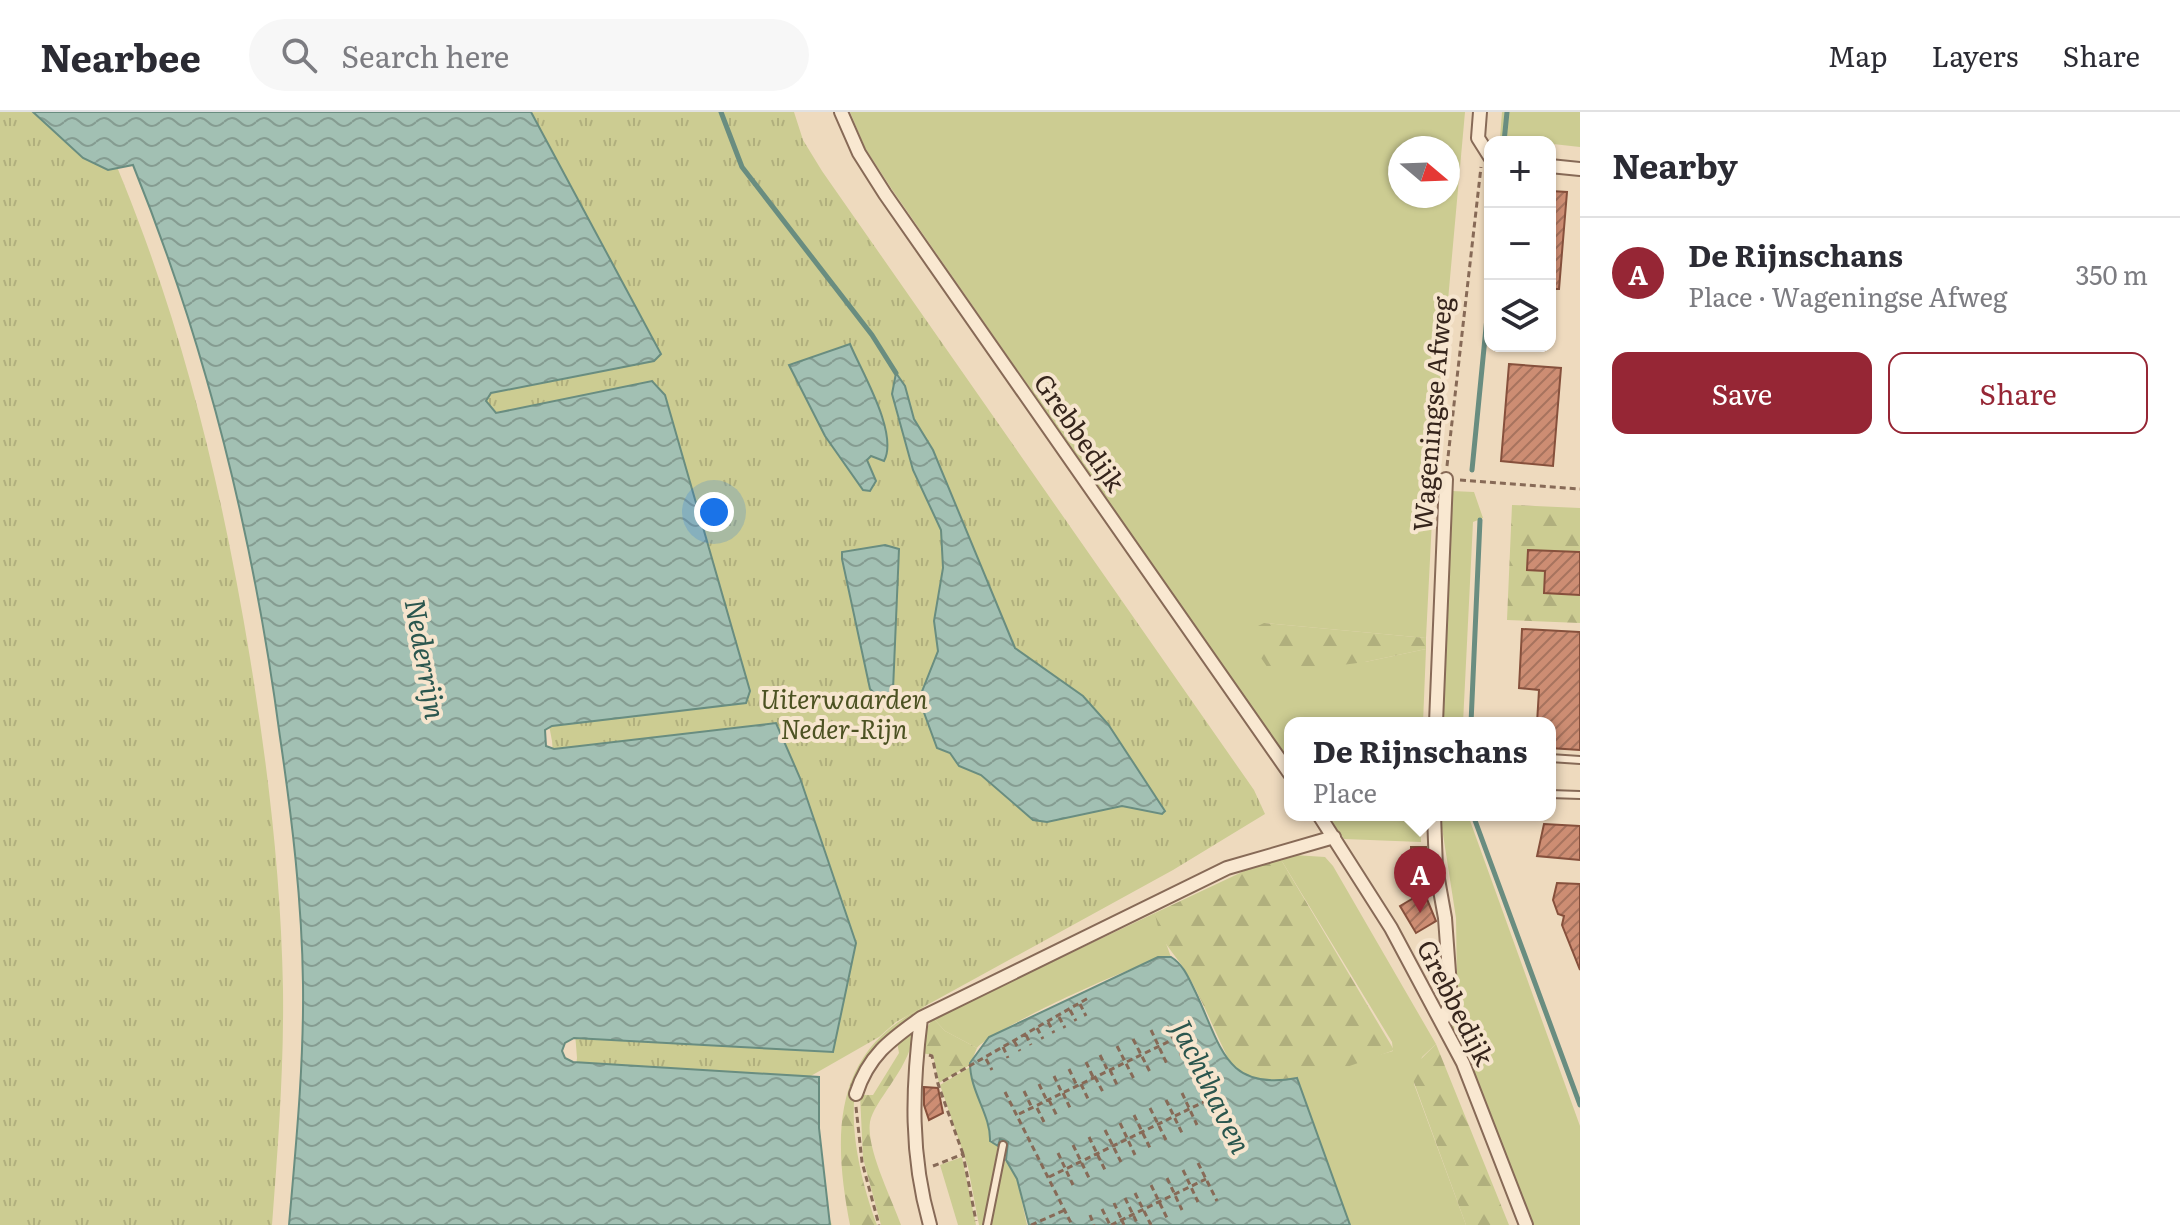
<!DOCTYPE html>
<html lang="en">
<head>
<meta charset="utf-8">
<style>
	body { margin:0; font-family:Literata,serif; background:#f7f7f7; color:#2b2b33 }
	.controls { position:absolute; right:24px; top:24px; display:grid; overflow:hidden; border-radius:16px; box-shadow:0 2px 6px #0004 }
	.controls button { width:72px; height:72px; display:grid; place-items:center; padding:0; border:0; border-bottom:2px solid #e1e1e2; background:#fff; color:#2b2b33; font:40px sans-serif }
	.compass { position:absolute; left:1388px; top:24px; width:72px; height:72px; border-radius:50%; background:#fff; box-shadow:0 2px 6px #0004; rotate:109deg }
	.you { position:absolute; left:714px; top:400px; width:28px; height:28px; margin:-20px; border:6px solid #fff; border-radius:50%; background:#1a73e8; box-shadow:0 0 0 12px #1a73e833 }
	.badge { display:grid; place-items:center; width:52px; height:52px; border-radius:50%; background:#962635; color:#fff; font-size:26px; font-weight:700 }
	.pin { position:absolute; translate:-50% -66px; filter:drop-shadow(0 2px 4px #0008) }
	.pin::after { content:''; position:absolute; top:42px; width:28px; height:24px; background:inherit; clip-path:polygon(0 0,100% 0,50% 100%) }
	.popup { position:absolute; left:1284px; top:605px; width:272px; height:104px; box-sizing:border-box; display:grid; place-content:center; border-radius:16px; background:#fff; filter:drop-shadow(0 2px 6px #0005); font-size:26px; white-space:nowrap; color:#7c7c81 }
	.popup b { font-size:30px; color:#2b2b33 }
	.popup::after { content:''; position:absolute; left:50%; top:100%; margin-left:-16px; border:16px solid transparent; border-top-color:#fff }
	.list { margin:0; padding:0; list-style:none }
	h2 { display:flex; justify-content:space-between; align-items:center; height:104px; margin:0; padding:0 32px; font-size:34px }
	h2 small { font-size:26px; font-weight:400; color:#7c7c81 }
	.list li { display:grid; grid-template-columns:52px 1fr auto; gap:24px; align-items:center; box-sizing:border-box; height:112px; padding:0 32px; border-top:2px solid #e1e1e2 }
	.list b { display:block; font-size:30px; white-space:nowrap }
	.list p { margin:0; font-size:26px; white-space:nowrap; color:#7c7c81 }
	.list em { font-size:26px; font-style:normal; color:#7c7c81 }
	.actions { display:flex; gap:16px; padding:24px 32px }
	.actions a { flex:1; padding:18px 0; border:2px solid #962635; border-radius:16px; text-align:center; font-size:28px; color:#962635 }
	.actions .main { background:#962635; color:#fff }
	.icon { flex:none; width:44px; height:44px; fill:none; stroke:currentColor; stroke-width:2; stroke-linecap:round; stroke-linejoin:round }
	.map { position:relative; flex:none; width:1580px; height:1113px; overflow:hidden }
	header { display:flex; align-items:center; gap:48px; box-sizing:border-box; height:112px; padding:0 40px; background:#fff; border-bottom:2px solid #e1e1e2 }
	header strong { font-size:38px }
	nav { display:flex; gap:44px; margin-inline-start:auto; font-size:28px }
	.search { width:560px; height:72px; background:#f7f7f7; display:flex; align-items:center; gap:20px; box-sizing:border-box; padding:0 28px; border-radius:44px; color:#7c7c81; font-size:30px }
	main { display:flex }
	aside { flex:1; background:#fff }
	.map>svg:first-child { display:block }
	.grass { fill:#cccc92; fill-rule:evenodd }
	.forest { fill:url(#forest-firs) }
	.park { fill:url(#park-tufts) }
	.water { fill:url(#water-waves); stroke:#698d80; stroke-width:2 }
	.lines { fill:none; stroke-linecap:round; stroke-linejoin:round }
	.stream { stroke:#698d80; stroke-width:5 }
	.building { fill:url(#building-hatch); stroke:#86503c; stroke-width:2 }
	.service-casing { stroke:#876a57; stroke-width:10 }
	.minor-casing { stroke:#876a57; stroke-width:16 }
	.path { stroke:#876a57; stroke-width:3; stroke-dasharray:6 4; stroke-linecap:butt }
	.service { stroke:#f9e8d1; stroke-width:6 }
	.minor { stroke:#f9e8d1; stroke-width:12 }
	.labels { text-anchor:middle; stroke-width:8; stroke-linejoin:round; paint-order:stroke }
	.street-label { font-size:26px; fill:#36251c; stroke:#f6e5ce }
	.park-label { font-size:26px; font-style:italic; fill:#4c5222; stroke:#f6e5ce }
	.water-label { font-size:28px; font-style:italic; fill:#2a564e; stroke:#f6e5ce }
</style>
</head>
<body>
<header>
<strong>Nearbee</strong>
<div class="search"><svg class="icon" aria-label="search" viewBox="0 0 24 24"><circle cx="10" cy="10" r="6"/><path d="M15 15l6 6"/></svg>Search here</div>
<nav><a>Map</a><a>Layers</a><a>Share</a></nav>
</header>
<main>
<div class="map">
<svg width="1580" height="1113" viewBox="0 0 1580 1113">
	<defs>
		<pattern id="forest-firs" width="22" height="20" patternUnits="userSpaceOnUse" patternTransform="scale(2)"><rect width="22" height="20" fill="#cccc92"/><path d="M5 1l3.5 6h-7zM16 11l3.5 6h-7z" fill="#b0af7d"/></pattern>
		<pattern id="park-tufts" width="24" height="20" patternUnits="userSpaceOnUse" patternTransform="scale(2)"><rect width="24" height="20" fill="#cccc92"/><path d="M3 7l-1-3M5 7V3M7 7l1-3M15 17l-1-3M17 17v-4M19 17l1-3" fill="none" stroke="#b0af7d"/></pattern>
		<pattern id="water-waves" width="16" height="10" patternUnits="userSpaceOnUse" patternTransform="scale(2)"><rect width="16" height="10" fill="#a2c0b3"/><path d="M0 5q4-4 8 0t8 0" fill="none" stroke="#859c91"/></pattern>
		<pattern id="building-hatch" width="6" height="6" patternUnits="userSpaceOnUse" patternTransform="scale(2)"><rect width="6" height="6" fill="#cd8d73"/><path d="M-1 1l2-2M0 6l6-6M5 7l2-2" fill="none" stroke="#a7735e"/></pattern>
	</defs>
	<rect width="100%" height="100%" fill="#eedabe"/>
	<!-- grass -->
	<path class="grass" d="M850 0H1465L1437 310 1426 526 1264 511 1365 550 1426 537 1423 611H1290V651L893 79 865 36ZM1400 36H1448V84H1400Z
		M1502 0H1580V35L1500 26Z
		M1452 379 1474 380 1483 406 1473 410 1463 611H1440Z
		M1327 703H1420L1421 730 1344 727Z
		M1440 703H1468L1580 1014V1113H1533L1485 987 1451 911 1457 875 1456 806Z
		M1294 743 1325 745 1333 754 1436 932 1422 945 1414 972 1466 1113H1350L1297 966 1393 939 1392 930 1280 746Z
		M1155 801 1171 845C1145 846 994 916 977 936L945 919 933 906Z
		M970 955C973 980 991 1003 990 1027L998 1034 983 1113H979L968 1055 940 973Z
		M1002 1044 1017 1067 1027 1113H990Z
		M962 1045 976 1113H958L940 1053Z"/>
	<!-- forest -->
	<path class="forest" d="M1512 393 1580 396V511L1507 508Z
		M1264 511 1426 526V537L1365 550 1272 562 1244 521Z
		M1280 746 1394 938C1357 952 1256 992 1230 950 1215 921 1203 888 1186 860 1172 836 1160 833 1155 801L1259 752Z
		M924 895C914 913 886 922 872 938 837 979 860 1068 877 1113H850C833 1025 831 939 924 895Z
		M933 906 945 919 977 936 970 953 939 971 933 943 921 941 925 919Z
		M909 920 913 926C907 959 874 989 870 1010 866 1037 892 1087 901 1113H881L863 1046 860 983H873L899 941 897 930Z
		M1436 932 1509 1113H1466L1412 965 1416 952Z"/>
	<!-- park -->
	<path class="park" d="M0 0H93C173 174 219 357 250 546 268 656 281 765 283 877 284 955 278 1035 272 1113H0Z
		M403 0H794L803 28 822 59 1254 678 1265 702 1173 758 896 910 879 925 809 965 808 1050 832 1113H555L577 946 552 629 490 301Z"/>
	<!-- water -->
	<path class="water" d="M33 0H531L661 242 654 249 491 281 486 289 496 301 652 269 665 283 750 579 746 591 552 614 545 618 546 634 554 637 776 611 800 666 856 831 833 940 574 926 565 931 562 939 565 946 573 950 819 965V1016L830 1113H289C296 1033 304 952 303 872 302 789 292 707 280 625 254 428 208 238 133 53L108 58 83 46Z
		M850 232C861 259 899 321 884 349L871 344 867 348 876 369 870 379 863 378 825 324 789 253Z
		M896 261 905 274 914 307 933 338 1015 536 1083 584 1108 612 1165 699 1162 702 1122 694 1047 710 1033 708 981 663 959 654 950 641 937 636 919 587 938 539 934 509 943 456 941 418 913 358 892 282Z
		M885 433 899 437 893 578 891 585 883 589 870 577 842 447V440Z
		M1158 845H1171C1184 853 1189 867 1196 881 1222 937 1226 979 1297 966L1350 1113H1029L1017 1067 1006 1048 1008 1030 1000 1027 998 1034 990 1029C991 1003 970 980 970 951L989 925Z"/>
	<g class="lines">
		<!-- stream -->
		<path class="stream" d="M721 0 742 55 872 223 896 261
			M1504 30 1507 0
			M1472 358 1490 175
			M1471 611 1480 408
			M1473 703 1580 993"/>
	</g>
	<!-- building -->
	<path class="building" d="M1550 79 1567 80 1559 177H1550Z
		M1509 252 1561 256 1553 354 1501 349Z
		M1528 438 1580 440V483L1544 481 1545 459 1527 458Z
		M1522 517 1580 520V638L1550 636V611H1537L1539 578 1519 576Z
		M1544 712 1580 714V748L1537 744Z
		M1411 735H1426L1427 757H1411Z
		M1557 771 1580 772V858L1562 813 1564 804 1558 802 1553 788Z
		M1424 780 1436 809 1416 821 1400 794Z
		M924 975 938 976 943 1001 929 1008 924 993Z"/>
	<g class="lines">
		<!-- service casing -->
		<g class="service-casing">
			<path id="service" d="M1550 646 1580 648
				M1550 682 1580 683
				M987 1113 1003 1033"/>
		</g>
		<!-- minor casing -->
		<g class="minor-casing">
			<path id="minor" d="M841 0 859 41 885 82 1290 662
				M1480 0 1478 26 1490 45
				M1550 54 1580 57
				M1436 611 1446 367
				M1319 703 1391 816 1463 951 1526 1113
				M1434 703 1436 756 1445 806 1450 874V893L1442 909
				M921 906C912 977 910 1043 930 1113
				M856 982C868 944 890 928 921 906L1227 756 1334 725"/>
		</g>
		<!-- path -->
		<path class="path" d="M1447 354 1481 55
			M1460 368 1580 377
			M1080 892 1086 904
			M1070 898 1076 909
			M1059 905 1065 916
			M1048 910 1054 921
			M1167 914 1182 945
			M1037 916 1043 927
			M1151 918 1167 952
			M1026 923 1031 933
			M1133 927 1150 960
			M1014 929 1020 939
			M1117 934 1134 967
			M1003 935 1008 946
			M929 943 932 944 938 972
			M1100 943 1107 957
			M986 947 992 958
			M1086 950 1093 965
			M1069 957 1077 974
			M1110 958 1118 975
			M1054 964 1062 981
			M1095 965 1104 982
			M1039 972 1047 989
			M1081 972 1089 989
			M1199 972 1220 1015
			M1024 979 1032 996
			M1005 980 1072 1113
			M1063 981 1071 998
			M1182 981 1197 1013
			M1049 988 1057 1004
			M1166 988 1182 1021
			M856 995 862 1050 879 1113
			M1037 996 1044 1010
			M1150 996 1166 1028
			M1019 1002 1174 927
			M1134 1003 1150 1036
			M1120 1011 1135 1043
			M1105 1018 1121 1050
			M1089 1025 1105 1058
			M1073 1033 1089 1066
			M1058 1041 1073 1073
			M963 1042 938 972 1090 885
			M1198 1051 1217 1089
			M933 1054 963 1042 976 1109
			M1183 1058 1198 1090
			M1049 1065 1212 986
			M1167 1066 1182 1098
			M1151 1073 1167 1106
			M1135 1081 1151 1113
			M1125 1086 1138 1113
			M1114 1091 1124 1113
			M1102 1097 1110 1113
			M1090 1103 1094 1113
			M1031 1113 1065 1098
			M1111 1113 1206 1067"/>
		<!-- service -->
		<use href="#service" class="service"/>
		<!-- minor -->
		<use href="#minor" class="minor"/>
	</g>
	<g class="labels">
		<!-- street labels -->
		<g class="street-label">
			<text transform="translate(1433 302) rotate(-85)" y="9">Wageningse Afweg</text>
			<text transform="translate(1079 321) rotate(55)" y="9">Grebbedijk</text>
			<text transform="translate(1455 891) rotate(63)" y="9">Grebbedijk</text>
		</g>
		<!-- park labels -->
		<g class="park-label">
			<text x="844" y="597">Uiterwaarden<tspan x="844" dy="30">Neder-Rijn</tspan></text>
		</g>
		<!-- water labels -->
		<g class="water-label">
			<text transform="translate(425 547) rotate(80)" y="10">Nederrijn</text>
			<text transform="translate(1211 975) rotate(64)" y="10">Jachthaven</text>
		</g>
	</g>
</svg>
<div class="controls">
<button>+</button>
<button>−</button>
<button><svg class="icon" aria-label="layers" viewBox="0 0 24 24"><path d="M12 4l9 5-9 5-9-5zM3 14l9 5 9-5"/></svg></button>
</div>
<svg class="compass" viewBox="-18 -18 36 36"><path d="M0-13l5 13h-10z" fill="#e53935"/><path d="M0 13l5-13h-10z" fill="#7c7c81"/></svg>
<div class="you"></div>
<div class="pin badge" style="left:1420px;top:801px">A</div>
<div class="popup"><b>De Rijnschans</b>Place</div>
</div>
<aside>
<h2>Nearby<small></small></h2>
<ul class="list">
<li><span class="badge">A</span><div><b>De Rijnschans</b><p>Place · Wageningse Afweg</p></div><em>350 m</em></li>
</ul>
<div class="actions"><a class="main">Save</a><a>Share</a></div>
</aside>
</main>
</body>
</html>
